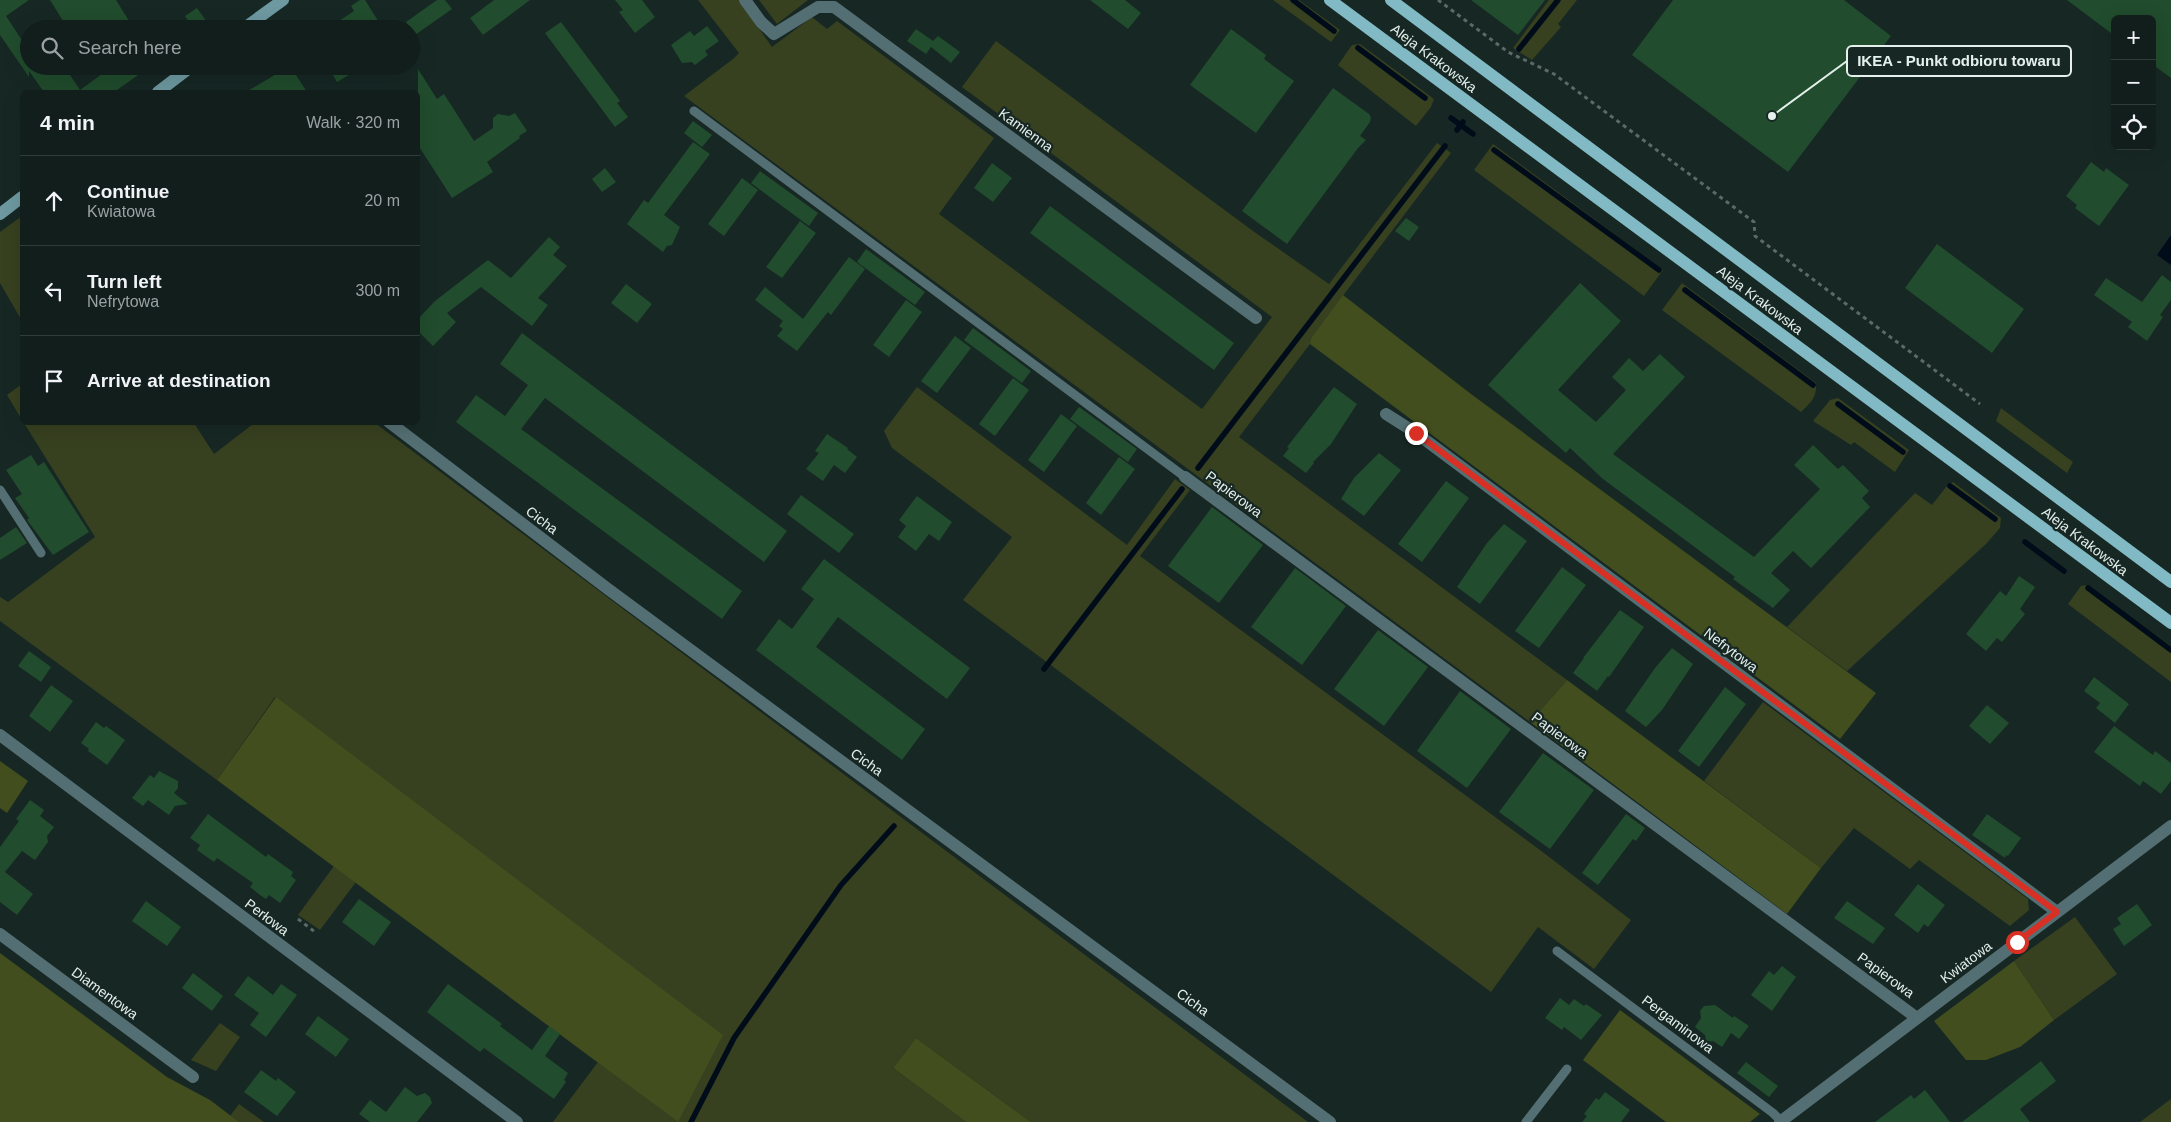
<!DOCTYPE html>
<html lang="en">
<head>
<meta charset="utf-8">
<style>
	body { margin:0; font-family:Helvetica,sans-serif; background:#1e2b28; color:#f1f3f6 }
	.controls { position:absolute; right:15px; top:15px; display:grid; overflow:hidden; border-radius:8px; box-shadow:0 5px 20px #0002 }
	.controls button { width:45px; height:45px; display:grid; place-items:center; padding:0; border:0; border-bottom:1px solid #303c3a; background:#111e1b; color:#f1f3f6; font:25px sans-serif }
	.stop { position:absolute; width:15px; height:15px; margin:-11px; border:4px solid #d93025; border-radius:50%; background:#fff }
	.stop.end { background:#d93025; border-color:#fff; box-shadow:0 1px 5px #0008 }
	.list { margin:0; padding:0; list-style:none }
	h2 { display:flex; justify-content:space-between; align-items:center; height:65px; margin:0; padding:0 20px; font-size:21px }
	h2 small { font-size:16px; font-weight:400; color:#9ca2a3 }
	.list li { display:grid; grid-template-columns:32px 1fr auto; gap:15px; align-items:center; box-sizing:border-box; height:90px; padding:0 20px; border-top:1px solid #303c3a }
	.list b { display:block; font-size:19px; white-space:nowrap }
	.list p { margin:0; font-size:16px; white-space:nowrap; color:#9ca2a3 }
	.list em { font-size:16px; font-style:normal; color:#9ca2a3 }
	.icon { flex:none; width:28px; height:28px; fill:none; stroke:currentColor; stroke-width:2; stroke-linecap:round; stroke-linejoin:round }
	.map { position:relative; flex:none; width:2171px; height:1122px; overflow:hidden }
	.search { position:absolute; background:#111e1b; box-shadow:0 5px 20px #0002; left:20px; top:20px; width:400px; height:55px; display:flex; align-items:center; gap:12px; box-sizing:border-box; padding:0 18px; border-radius:28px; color:#9ca2a3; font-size:19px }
	.panel { position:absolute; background:#111e1b; box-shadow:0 5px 20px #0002; left:20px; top:90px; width:400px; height:335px; border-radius:8px }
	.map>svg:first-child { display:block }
	.green { fill:#37401f }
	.forest { fill:#424e1e }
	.water { fill:#000c1a }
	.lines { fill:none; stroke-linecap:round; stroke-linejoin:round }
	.stream { stroke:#000c1a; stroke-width:5.5 }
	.building { fill:#214c2d }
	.path { stroke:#5b6a67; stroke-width:3; stroke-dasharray:4 4; stroke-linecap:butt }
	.lane { stroke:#546f73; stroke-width:9 }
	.street { stroke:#546f73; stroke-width:12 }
	.secondary { stroke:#6e99a1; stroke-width:12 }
	.primary { stroke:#81bac4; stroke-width:12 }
	.route { stroke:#d93025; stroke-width:6 }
	.labels { text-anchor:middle; stroke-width:4.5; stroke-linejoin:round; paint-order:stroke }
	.street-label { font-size:14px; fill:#e5f0ed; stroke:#172824 }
	.leader { fill:none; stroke:#e5f0ed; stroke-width:2 }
	.callout-dot { fill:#e5f0ed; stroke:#172824; stroke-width:2 }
	.callout { fill:#172824; stroke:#e5f0ed; stroke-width:2 }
	.callout-label { font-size:15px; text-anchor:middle; font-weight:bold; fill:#e5f0ed }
</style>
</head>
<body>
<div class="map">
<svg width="2171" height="1122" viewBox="0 0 2171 1122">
	<rect width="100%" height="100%" fill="#172824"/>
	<!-- green -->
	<path class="green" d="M698 0H739L772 47 812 17 827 29 837 21 994 138 939 214 1202 409 1272 317 962 87 996 41 1253 231 1329 284 1437 143 1451 153 1311 338 1310 344 1239 437 1567 680 1530 722 684 96 733 59 739 53Z
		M759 0H808L777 24Z
		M1273 0H1299L1340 30 1331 42Z
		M1549 0H1577L1558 24 1561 27 1532 60 1513 48Z
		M1360 44 1434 99 1431 107 1416 126 1338 65 1352 45Z
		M1493 144 1663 270 1644 296 1474 170Z
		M22 216V321L0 283V232Z
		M1682 283 1816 383C1817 398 1811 402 1801 412L1662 310Z
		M22 384V420L7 395Z
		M917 387 1127 545 1175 479 1190 490 1140 556 1544 853 1631 920 1594 969 1538 927 1491 992 963 600 1012 537 892 448 884 431Z
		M1838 398 1909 450 1895 472 1854 442 1851 445 1813 421 1830 400Z
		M2001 408 2073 462 2067 473 1996 421Z
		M24 423H194L214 454 253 424 252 423H375L1308 1122H1031L916 1038 893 1068 966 1122H553L598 1062 678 1122 275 697 217 780 0 621V597L8 602 95 537Z
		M1953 482 2001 518 2000 528 1986 544 1847 671 1787 627 1915 493 1932 505 1946 487Z
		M2087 585 2171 646V682L2068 604 2081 586Z
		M1763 702 2028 899 2029 910 2010 926 1919 860 1910 869 1854 828 1821 868 1704 781Z
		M334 866 356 882 320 930 298 915Z
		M2075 917 2117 974 2054 1020 2014 961Z
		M220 1023 240 1037 216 1071 191 1060Z
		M2171 1099V1122H2140Z
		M239 1104 264 1122H239L230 1116Z"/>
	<!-- forest -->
	<path class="forest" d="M1343 295 1471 394 1876 693 1840 739 1310 344 1311 338Z
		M1567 680 1821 868 1787 914 1530 722Z
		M276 697 723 1035 678 1122 217 780Z
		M0 761 28 781 7 813 0 808Z
		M0 953 167 1077 210 1100 239 1122H0Z
		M2014 961 2054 1020 2020 1047 1986 1060H1966L1934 1021Z
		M1620 1010 1760 1114 1750 1122H1666L1583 1060Z
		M916 1038 1031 1122H966L893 1068Z"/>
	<!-- water -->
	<path class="water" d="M2171 235V265L2157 255Z"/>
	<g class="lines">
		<!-- stream -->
		<path class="stream" d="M1293 0 1334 31
			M1358 48 1425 98
			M1519 49 1558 0
			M1451 118 1473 134
			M1457 130 1463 122
			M1494 150 1659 270
			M1685 290 1813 385
			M1838 404 1903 452
			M1198 468 1445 146
			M1950 486 1995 519
			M2025 542 2064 571
			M2088 588 2171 650
			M1044 669 1182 489
			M691 1122 734 1038 841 885 894 826"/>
	</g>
	<!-- building -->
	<path class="building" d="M0 0H29L6 16 29 51V66H64L80 90 113 66H151L114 92H44L29 71V77L0 35Z
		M50 0H116L134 29H68Z
		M360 0H365L380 24 372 29H327L354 11 351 6Z
		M437 0H445L452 9 415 35 406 22Z
		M494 0H530L483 35 470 18Z
		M615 0H642L655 17 635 33 619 12 623 10Z
		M1090 0H1125L1141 13 1128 29Z
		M1471 0H1545L1518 35Z
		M1673 0H1844L1891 36 1788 172 1632 55Z
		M2067 0H2171V78L2152 64V19H2115V36Z
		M197 8 212 29H194L185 16Z
		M561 22 620 101 617 103 628 117 615 127 545 33Z
		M707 26 719 41 705 51 708 55 695 65 692 62 682 63 671 45 690 31 694 36Z
		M916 29 933 41 938 36 960 52 951 63 931 47 926 54 907 41Z
		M1231 29 1266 55 1264 59 1294 81 1256 133 1190 85Z
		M290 66 307 92H246Z
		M328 66H364L337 82Z
		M418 69 437 99 444 94 474 141 493 128V118L498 114 509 116 515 113 527 131 519 136 520 138 487 162 493 172 452 198 418 145Z
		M1333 88 1369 114 1371 118 1370 122 1360 136 1366 140 1358 148 1287 244 1242 211Z
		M693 121 712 135 702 147 684 133Z
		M693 142 710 154 664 215 680 227 672 245 667 246 663 252 627 224 644 200 648 203Z
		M2091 162 2104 172 2106 168 2129 185 2099 226 2075 208 2077 205 2066 196Z
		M992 163 1012 178 993 202 974 188Z
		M605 168 616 182 602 192 592 179Z
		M760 171 818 213 809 226 751 183Z
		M742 178 758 190 724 236 708 224Z
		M1050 206 1234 343 1214 370 1030 233Z
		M1406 218 1419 227 1409 241 1395 231Z
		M800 221 816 233 782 278 766 267Z
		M549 237 560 247 553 255 567 266 538 298 548 305 532 326 481 287 447 313 456 322 433 346 418 331V319L435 301 488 260 511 278Z
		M1937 244 2024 309 1992 353 1905 288Z
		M866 249 925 292 915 305 857 262Z
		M849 257 865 269 831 315 828 312 797 351 777 336 783 329 779 326 783 321 755 300 765 287 803 319Z
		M2162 275 2171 282V300L2160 315 2163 317 2147 341 2128 327 2132 322 2094 295 2106 278 2142 302Z
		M1580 283 1621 321 1558 390 1596 422 1626 390 1612 377 1629 358 1643 371 1660 354 1685 377 1613 454 1754 557 1820 489 1794 465 1813 445 1838 469 1843 465 1869 491 1862 498 1870 507 1811 568 1793 551 1771 573 1790 590 1773 608 1733 579 1735 577 1603 479 1570 448 1566 453 1488 385Z
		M626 284 652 304 637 323 611 303Z
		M906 300 922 312 889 357 873 345Z
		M973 328 1031 371 1022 383 964 340Z
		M522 333 787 531 764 562 545 398 521 429 742 591 722 619 456 422 476 395 505 416 528 385 500 364Z
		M955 336 971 348 937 393 921 381Z
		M1013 378 1029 390 995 436 979 424Z
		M1334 387 1357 404 1331 444 1313 462 1314 463 1306 473 1283 456 1289 448 1287 447Z
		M1079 407 1137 449 1128 462 1070 419Z
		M1061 414 1077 426 1044 472 1028 460Z
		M827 434 848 448 847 449 857 457 845 473 834 465 823 481 806 469 819 453 815 451Z
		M1379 453 1401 470 1364 516 1341 499 1354 478Z
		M31 455 38 466 44 462 89 532 53 555 27 520 29 518 15 498 22 494 6 470Z
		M1119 457 1135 469 1101 515 1086 503Z
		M1446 481 1469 498 1422 562 1398 544Z
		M801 495 854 534 839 553 787 514Z
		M917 496 952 522 939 541 929 534 916 551 898 537 906 526 899 520Z
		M1212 507 1263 545 1219 603 1168 566Z
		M1504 524 1527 541 1480 604 1457 587 1487 543Z
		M16 527 27 543 0 560V538Z
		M824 559 970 668 947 699 838 617 816 647 925 729 902 760 756 650 779 619 792 629 814 599 801 589Z
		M1562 567 1586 585 1539 648 1515 631Z
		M1295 568 1346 606 1302 665 1251 627Z
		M2019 576 2035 587 2020 609 2025 614 2002 642 1997 638 1986 651 1966 634 2000 591 2006 596Z
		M1620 610 1644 627 1609 677 1608 676 1597 691 1573 673 1584 658H1583Z
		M1378 630 1428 667 1384 726 1334 689Z
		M1672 648 1693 664 1662 710 1646 727 1625 711 1655 668Z
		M29 651 51 667 41 682 18 666Z
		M2094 677 2129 704 2115 723 2096 708 2100 703 2084 691Z
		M51 685 73 701 50 732 29 716Z
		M1725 687 1746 704 1699 767 1678 751Z
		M1460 691 1511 729 1467 788 1417 751Z
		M1987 705 2009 723 1990 744 1969 726Z
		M96 722 104 728 106 726 125 740 107 765 88 751 89 749 81 743Z
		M2114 726 2153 755 2155 751 2171 763V781L2161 794 2143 781 2140 786 2094 752Z
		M1543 753 1594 790 1550 849 1499 812Z
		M159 771 178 781V788L174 793 188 804 175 806 169 815 148 800 143 806 132 798 150 775 154 778Z
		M30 800 44 810 40 816 54 827 47 836 48 842 35 860 22 851 5 872 33 894 17 915 0 902V847L19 821 16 819Z
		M208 814 266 857 268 854 293 872 291 876 296 880 280 903 269 895 266 899 260 895 250 887 253 883 227 865 217 858 214 862 197 850 200 845 190 838Z
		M1626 814 1645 828 1636 841 1633 839 1598 885 1582 873Z
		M1987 814 2021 838 2008 856 2006 855 2005 858 1972 835Z
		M1918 884 1945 905 1928 927 1924 924 1918 933 1894 915Z
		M359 899 391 922 374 946 342 922Z
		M146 901 181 927 167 946 132 921Z
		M1847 901 1885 928 1873 944 1834 918Z
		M2137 904 2152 925 2124 946 2113 929 2121 924 2117 918Z
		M1782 966 1796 977 1772 1011 1751 995 1769 971 1774 975Z
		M193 973 223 996 212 1011 182 988Z
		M248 976 273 995 281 984 297 995 266 1037 250 1025 259 1013 234 995Z
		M448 984 502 1024 500 1026 532 1050 549 1026 560 1034 545 1056 568 1073 564 1080 566 1082 554 1099 484 1048 480 1052 427 1012Z
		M1560 998 1569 1005 1574 999 1584 1006 1586 1004 1602 1015 1581 1040 1564 1027 1562 1030 1545 1018Z
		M1715 1005 1733 1018 1734 1016 1749 1026 1739 1039 1731 1033 1722 1047 1713 1041 1706 1042 1705 1035 1695 1027 1701 1018 1700 1011 1704 1006Z
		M318 1016 349 1039 336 1057 305 1034Z
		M2041 1061 2056 1081 2020 1109 2030 1122H1962Z
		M1746 1062 1778 1086 1769 1097 1737 1073Z
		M261 1070 276 1081 278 1078 296 1092 277 1116 244 1092Z
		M405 1087 417 1096 425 1093 430 1097 432 1103 417 1122H370L359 1114 370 1100 386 1112Z
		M1925 1090 1950 1122H1875L1911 1095 1914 1099Z
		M1605 1092 1630 1110 1621 1122H1582L1587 1116 1584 1114 1596 1098 1599 1100Z"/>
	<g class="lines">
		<!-- path -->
		<path class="path" d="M1438 0 1508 52 1554 74 1754 222 1755 236 1980 404
			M298 919 315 932"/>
		<!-- lane -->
		<path class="lane" d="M694 111 1185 477
			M0 490 41 553
			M1557 951 1773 1113 1781 1121
			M1526 1122 1567 1069"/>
		<!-- street -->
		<path class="street" d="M745 0 761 22 774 34 818 7H834L1256 318
			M1386 414 1416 433 2057 912
			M389 422 608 589 1330 1122
			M1185 477 1917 1018
			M0 735 517 1122
			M0 934 193 1077
			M1780 1122 2171 826"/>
		<!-- secondary -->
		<path class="secondary" d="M243 29 283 0
			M158 92 192 66
			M0 214 22 197"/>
		<!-- primary -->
		<path class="primary" d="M1330 0 2171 623
			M1391 0 2171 582"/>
	</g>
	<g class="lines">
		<!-- route -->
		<path class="route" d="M1416 433 2057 912 2017 942"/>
	</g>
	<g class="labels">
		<!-- street labels -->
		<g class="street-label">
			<text transform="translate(1434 58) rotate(37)" y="5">Aleja Krakowska</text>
			<text transform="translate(1026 130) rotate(36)" y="5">Kamienna</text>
			<text transform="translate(1760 300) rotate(37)" y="5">Aleja Krakowska</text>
			<text transform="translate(1234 494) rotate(37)" y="5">Papierowa</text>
			<text transform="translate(542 520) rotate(37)" y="5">Cicha</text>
			<text transform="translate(2085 541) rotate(37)" y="5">Aleja Krakowska</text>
			<text transform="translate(1731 650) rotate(37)" y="5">Nefrytowa</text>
			<text transform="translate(1560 735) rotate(37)" y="5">Papierowa</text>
			<text transform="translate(867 762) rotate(36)" y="5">Cicha</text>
			<text transform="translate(267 917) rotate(37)" y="5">Perłowa</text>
			<text transform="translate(1966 962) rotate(-37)" y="5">Kwiatowa</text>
			<text transform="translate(1886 975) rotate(36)" y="5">Papierowa</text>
			<text transform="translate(105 993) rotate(36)" y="5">Diamentowa</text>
			<text transform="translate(1193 1002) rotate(36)" y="5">Cicha</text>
			<text transform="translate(1678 1024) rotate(37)" y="5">Pergaminowa</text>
		</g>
	</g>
	<!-- callouts -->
	<path class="leader" d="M1772 116L1847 61"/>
	<circle class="callout-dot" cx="1772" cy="116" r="5"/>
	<rect class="callout" x="1847" y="46" width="224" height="30" rx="5"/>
	<g class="callout-label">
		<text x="1959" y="66">IKEA - Punkt odbioru towaru</text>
	</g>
</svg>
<div class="controls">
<button>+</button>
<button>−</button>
<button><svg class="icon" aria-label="locate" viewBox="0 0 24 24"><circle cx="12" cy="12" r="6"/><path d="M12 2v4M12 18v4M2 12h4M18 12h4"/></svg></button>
</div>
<div class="stop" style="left:2017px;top:942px"></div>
<div class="stop end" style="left:1416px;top:433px"></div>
<div class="search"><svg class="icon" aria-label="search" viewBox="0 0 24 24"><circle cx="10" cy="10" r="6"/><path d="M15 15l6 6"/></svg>Search here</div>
<section class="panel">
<h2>4 min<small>Walk · 320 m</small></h2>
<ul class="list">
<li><svg class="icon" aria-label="ahead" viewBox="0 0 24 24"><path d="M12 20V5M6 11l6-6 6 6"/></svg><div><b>Continue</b><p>Kwiatowa</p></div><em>20 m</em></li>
<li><svg class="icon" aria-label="left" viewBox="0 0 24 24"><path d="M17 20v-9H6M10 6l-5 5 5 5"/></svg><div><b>Turn left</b><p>Nefrytowa</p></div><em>300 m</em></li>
<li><svg class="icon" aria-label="arrive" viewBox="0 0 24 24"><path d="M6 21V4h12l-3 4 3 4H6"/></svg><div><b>Arrive at destination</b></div></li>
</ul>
</section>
</div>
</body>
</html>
